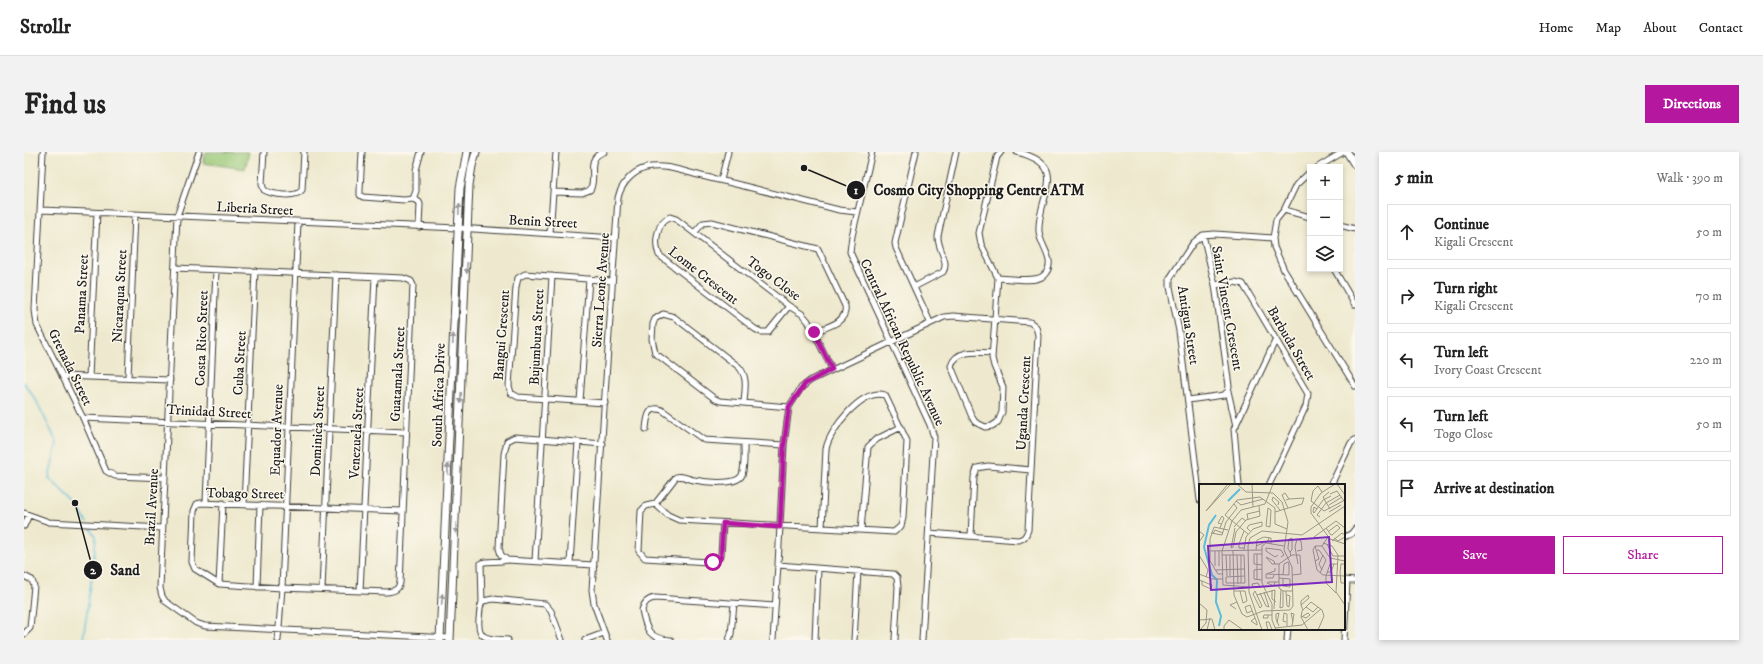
<!DOCTYPE html>
<html lang="en">
<head>
<meta charset="utf-8">
<style>
	body { margin:0; font-family:"IM FELL DW Pica",serif; background:#f2f2f2; color:#222 }
	.controls { position:absolute; right:12px; top:12px; display:grid; overflow:hidden; border-radius:0px; box-shadow:0 2px 6px #0003 }
	.controls button { width:36px; height:36px; display:grid; place-items:center; padding:0; border:0; border-bottom:1px solid #e0e0e0; background:#fff; color:#222; font:20px sans-serif }
	.stop { position:absolute; width:12px; height:12px; margin:-9px; border:3px solid #b5179e; border-radius:50%; background:#fff }
	.stop.end { background:#b5179e; border-color:#fff; box-shadow:0 1px 4px #0008 }
	.list { margin:0; padding:0; list-style:none }
	h2 { display:flex; justify-content:space-between; align-items:center; height:52px; margin:0; padding:0 16px; font-size:17px }
	h2 small { font-size:13px; font-weight:400; color:#767676 }
	.list li { display:grid; grid-template-columns:26px 1fr auto; gap:12px; align-items:center; box-sizing:border-box; height:56px; margin:0 8px 8px; padding:0 8px; border:1px solid #e0e0e0; border-radius:0px }
	.list b { display:block; font-size:15px; white-space:nowrap }
	.list p { margin:0; font-size:13px; white-space:nowrap; color:#767676 }
	.list em { font-size:13px; font-style:normal; color:#767676 }
	.actions { display:flex; gap:8px; padding:12px 16px }
	.actions a { flex:1; padding:9px 0; border:1px solid #b5179e; border-radius:0px; text-align:center; font-size:14px; color:#b5179e }
	.actions .main { background:#b5179e; color:#fff }
	.icon { flex:none; width:22px; height:22px; fill:none; stroke:currentColor; stroke-width:2; stroke-linecap:round; stroke-linejoin:round }
	.map { position:relative; flex:none; width:1331px; height:488px; overflow:hidden; border-radius:0px }
	header { display:flex; align-items:center; gap:24px; box-sizing:border-box; height:56px; padding:0 20px; background:#fff; border-bottom:1px solid #e0e0e0 }
	header strong { font-size:19px }
	nav { display:flex; gap:22px; margin-inline-start:auto; font-size:14px }
	.intro { display:flex; align-items:center; justify-content:space-between; box-sizing:border-box; height:96px; padding:0 24px }
	h1 { margin:0; font-size:28px }
	.button { padding:10px 18px; border-radius:0px; background:#b5179e; color:#fff; font-size:14px; font-weight:700 }
	main { display:flex; gap:24px; padding:0 24px }
	aside { flex:1; background:#fff; border-radius:0px; box-shadow:0 2px 6px #0003 }
	.map>svg:first-child { display:block }
	.green { fill:#9ac877; stroke:#5b724a }
	.lines { fill:none; stroke-linecap:round; stroke-linejoin:round }
	.stream { stroke:#5dbcdb; stroke-width:1.5 }
	.street-casing { stroke:#3c3b37; stroke-width:7 }
	.secondary-casing { stroke:#3c3b37; stroke-width:9 }
	.street { stroke:#fff; stroke-width:5 }
	.secondary { stroke:#fff; stroke-width:7 }
	.oneway { fill:#999 }
	.route { stroke:#b5179e; stroke-width:5 }
	.labels { text-anchor:middle; stroke-width:3; stroke-linejoin:round; paint-order:stroke }
	.street-label { font-size:14px; fill:#1c1c1c; stroke:#fbf7ec }
	.inset-river { fill:none; stroke:#5dbcdb; stroke-width:2 }
	.inset-road { fill:none; stroke:#9a9787; stroke-width:1 }
	.view { fill:#7b2cbf; fill-opacity:0.15; stroke:#7b2cbf; stroke-width:2 }
	.inset-edge { fill:none; stroke:#1c1c1c; stroke-width:2 }
	.leader { fill:none; stroke:#1c1c1c; stroke-width:1.5 }
	.callout-dot { fill:#1c1c1c; stroke:#fbf7ec; stroke-width:1.5 }
	.mark-label { font-size:12px; text-anchor:middle; font-weight:bold; fill:#fff }
	.callout-label { font-size:15px; text-anchor:middle; font-weight:bold; fill:#1c1c1c; stroke:#fbf7ec; stroke-width:3; stroke-linejoin:round; paint-order:stroke }
</style>
</head>
<body>
<header>
<strong>Strollr</strong>
<nav><a>Home</a><a>Map</a><a>About</a><a>Contact</a></nav>
</header>
<div class="intro"><h1>Find us</h1><a class="button">Directions</a></div>
<main>
<div class="map">
<svg width="1331" height="488" viewBox="0 0 1331 488">
	<rect width="100%" height="100%" fill="#fbf7ec"/>
	<filter id="ink" filterUnits="userSpaceOnUse"><feTurbulence type="fractalNoise" baseFrequency=".025" numOctaves="2"/><feDisplacementMap in="SourceGraphic" scale="8" xChannelSelector="R" yChannelSelector="G"/><feConvolveMatrix kernelMatrix="1 2 1 2 8 2 1 2 1" color-interpolation-filters="sRGB"/></filter>
	<filter id="wash" filterUnits="userSpaceOnUse"><feTurbulence type="fractalNoise" baseFrequency=".012" numOctaves="4" result="noise"/><feDisplacementMap in="SourceGraphic" scale="16" xChannelSelector="R" yChannelSelector="G"/><feGaussianBlur stdDeviation="0.9" result="paint"/><feColorMatrix in="noise" values="0 0 0 0 0 0 0 0 0 0 0 0 0 0 0 0 0 1.4 0 .05"/><feComposite in="paint" operator="in"/></filter>
	<g filter="url(#wash)">
		<rect width="100%" height="100%" fill="#eee9ce"/>
		<!-- green -->
		<path class="green" d="M182 0H225L221 17 179 11Z"/>
		<g class="lines">
			<!-- stream -->
			<path class="stream" d="M0 231 12 248 33 291 25 326 51 351 63 371
				M59 488 69 417 72 384 65 374"/>
		</g>
	</g>
	<g filter="url(#ink)">
		<g class="lines">
			<!-- street casing -->
			<g class="street-casing">
				<path id="street" d="M19 0 11 158 13 173 59 266 82 319 91 324 141 326
					M175 0 153 64 136 436 138 444 141 449 172 471 181 474 426 486
					M240 0 238 32 240 38C249 43 272 46 278 38L280 0
					M338 0 336 38V43L339 45 380 48 389 47
					M848 0 828 84 826 100 906 273 910 285 898 488
					M892 0 871 91 872 96 906 170
					M1294 15 1319 0
					M1286 20 1272 33 1260 58 1252 68 1249 86 1250 95 1260 118 1331 234
					M697 28 704 0
					M529 40 558 41 566 38C574 25 560 6 580 0
					M389 47 392 39V18L397 0
					M389 47 395 50 396 52 395 75
					M17 58 434 76 591 86
					M1260 58 1286 65
					M1316 73 1331 77
					M671 80 679 71 688 70 794 97 821 154C824 171 802 175 790 180
					M526 81 532 0
					M151 116 379 126 387 129 389 133 376 431C374 438 370 439 363 440L258 436 195 432 171 417 168 410 170 359 173 352 177 351 378 359
					M1310 117 1331 153
					M974 126C984 126 1011 131 1019 124 1035 110 1015 94 1015 79 1013 43 1049 14 993 0
					M1191 133 1211 130 1219 132 1284 242 1282 254 1245 333
					M890 135 919 120C926 110 913 96 914 84L932 0
					M765 154 744 180H737L731 177 635 103C630 91 633 69 646 65L652 67 765 154 778 162 784 169 808 217
					M968 201C954 200 932 197 927 214L948 265 951 270 961 275 968 274 974 270 978 260 979 235 970 214 968 206 974 126 957 92 955 81 973 5 977 0
					M38 224 146 228
					M65 225 73 61
					M104 226 111 63
					M1204 239 1212 274
					M1164 248 1200 243 1204 239 1205 234 1191 133 1179 83
					M556 249 565 127
					M720 250C721 237 724 225 715 215L650 165 639 162 631 167 629 172 628 187 631 201 691 247 696 249 765 255
					M581 251 494 245 487 241 485 234 492 135 494 126 501 122 588 129
					M59 266 382 280
					M622 277C623 266 624 253 638 258L680 288 760 293
					M1215 333 1210 277 1252 187
					M1307 333 1327 291 1331 288
					M1176 348 1155 179 1146 135V126L1169 91 1179 83 1191 82 1249 86
					M182 350 192 118
					M220 352 231 119
					M631 352 644 363 655 368 870 380 877 374 879 366 883 289 861 243C838 236 806 277 802 297L798 376
					M0 361 25 370 138 376
					M699 371 697 403 692 409 684 410 621 406 615 399 617 359 622 354 631 352 652 325C659 323 663 327 670 328 680 330 713 334 718 323 721 314 720 301 720 292
					M0 374 5 363
					M837 378 844 295 851 288 877 275
					M947 384 950 325 953 316 964 314 1007 318
					M1320 385 1327 382 1331 377
					M511 409 528 124
					M546 411 554 290
					M570 413 483 408 477 403 475 396 480 302 483 289 491 285 579 292
					M754 413 869 422 873 426 874 435 871 488
					M0 424 8 428 10 434 6 476 0 482
					M1320 428 1331 429
					M195 432 199 351
					M233 435 236 353
					M298 437 312 123
					M336 439 351 125
					M458 451 457 411C465 408 474 411 483 408
					M254 488 258 436 274 70
					M484 488C464 487 453 488 455 467 456 461 455 454 459 449L469 447 521 452 527 459 538 488
					M561 488 580 481
					M583 488 570 452 568 438 594 46C597 32 609 19 622 16 641 11 663 21 682 25 726 35 771 47 815 58L833 60
					M647 488C625 487 622 478 618 458 620 450 624 447 631 446L751 454
					M705 488 707 482 710 452
					M749 488 754 413 760 293 765 255 777 236 787 228 920 165 929 164 1006 170 1012 175 1014 183 1004 378C1002 384 1000 387 994 388L905 381
					M791 488 794 417
					M830 488 834 419
					M1263 488 1264 477
					M1320 488 1323 429"/>
			</g>
			<!-- secondary casing -->
			<g class="secondary-casing">
				<path id="secondary" d="M1323 0 1331 13
					M416 488 436 36 443 0
					M426 488 445 33 448 14 452 0"/>
			</g>
			<!-- street -->
			<use href="#street" class="street"/>
			<!-- secondary -->
			<use href="#secondary" class="secondary"/>
		</g>
		<!-- one-way arrows -->
		<defs><path id="oneway-solid" d="M-6-.8H1V-3.2L6.5 0L1 3.2V.8H-6Z"/></defs>
		<g class="oneway">
			<use href="#oneway-solid" transform="translate(435 57) rotate(-88)"/>
			<use href="#oneway-solid" transform="translate(443 116) rotate(92)"/>
			<use href="#oneway-solid" transform="translate(429 187) rotate(-88)"/>
			<use href="#oneway-solid" transform="translate(437 246) rotate(92)"/>
			<use href="#oneway-solid" transform="translate(424 317) rotate(-88)"/>
			<use href="#oneway-solid" transform="translate(432 376) rotate(92)"/>
			<use href="#oneway-solid" transform="translate(418 447) rotate(-87)"/>
		</g>
	</g>
	<g class="lines" filter="url(#ink)">
		<!-- route -->
		<path class="route" d="M689 410 696 407 697 403 699 371 756 375 760 293 765 255 781 232 808 217 790 180"/>
	</g>
	<g class="labels">
		<!-- street labels -->
		<g class="street-label">
			<text transform="translate(231 56) rotate(3)" y="5">Liberia Street</text>
			<text transform="translate(519 69) rotate(3)" y="5">Benin Street</text>
			<text transform="translate(680 123) rotate(38)" y="5">Lome Crescent</text>
			<text transform="translate(750 126) rotate(37)" y="5">Togo Close</text>
			<text transform="translate(576 138) rotate(-86)" y="5">Sierra Leone Avenue</text>
			<text transform="translate(57 142) rotate(-87)" y="5">Panama Street</text>
			<text transform="translate(95 144) rotate(-87)" y="5">Nicaraqua Street</text>
			<text transform="translate(1204 156) rotate(80)" y="5">Saint Vincent Crescent</text>
			<text transform="translate(1165 173) rotate(81)" y="5">Antigua Street</text>
			<text transform="translate(477 183) rotate(-86)" y="5">Bangui Crescent</text>
			<text transform="translate(512 185) rotate(-87)" y="5">Bujumbura Street</text>
			<text transform="translate(177 186) rotate(-88)" y="5">Costa Rico Street</text>
			<text transform="translate(879 190) rotate(65)" y="5">Central African Republic Avenue</text>
			<text transform="translate(1268 191) rotate(60)" y="5">Barbuda Street</text>
			<text transform="translate(215 211) rotate(-87)" y="5">Cuba Street</text>
			<text transform="translate(47 215) rotate(64)" y="5">Grenada Street</text>
			<text transform="translate(373 222) rotate(-87)" y="5">Guatamala Street</text>
			<text transform="translate(414 243) rotate(-88)" y="5">South Africa Drive</text>
			<text transform="translate(999 251) rotate(-87)" y="5">Uganda Crescent</text>
			<text transform="translate(185 259) rotate(3)" y="5">Trinidad Street</text>
			<text transform="translate(252 278) rotate(-88)" y="5">Equador Avenue</text>
			<text transform="translate(293 279) rotate(-87)" y="5">Dominica Street</text>
			<text transform="translate(332 281) rotate(-87)" y="5">Venezuela Street</text>
			<text transform="translate(221 341) rotate(1)" y="5">Tobago Street</text>
			<text transform="translate(127 355) rotate(-87)" y="5">Brazil Avenue</text>
		</g>
	</g>
	<!-- overview -->
	<g transform="translate(1175 332)">
		<rect width="146" height="146" fill="#eee9ce"/>
		<path class="inset-river" d="M29 17 41 5M17 31 10 41 5 63 13 91 18 96 17 118 22 132 20 142"/>
		<path class="inset-road" d="M29 0 7 27 31 1M53 0 54 23M136 0 122 9 112 23V29L131 55 146 60M138 0 146 11M123 8 119 2 114 7 112 17 125 27 146 16M130 8 124 13 131 25M131 10 138 7 145 17M87 16 90 15 86 9 83 11 89 24M37 17 42 21 64 15M79 21 80 18 74 13 73 16 81 26M130 21 143 13M69 24 72 26 71 43 67 42ZM118 25 115 23 114 28 115 29 124 16 132 12M130 28 142 21M121 33 118 31 127 19 141 11M49 35 48 30 61 27M35 43 43 34 47 37M21 44 25 34 23 32 19 39 22 40M36 44 32 64 34 63 37 48 47 36 61 32 60 22M127 44 132 51H133L141 44 138 41 130 47M88 45 76 40V28L103 20 105 14 90 15M0 47 5 51 0 58M12 49 23 51 27 38 38 24 35 20M14 50 16 46 24 49M49 50 26 31 38 16 61 13 76 24V28M115 53 137 37 146 44M129 53 123 62 131 74 146 77M135 54 139 57 146 53M133 57 143 49 146 51M124 59 133 62 139 71 137 108 146 121M128 60 134 72H146M57 62 69 57 70 54M123 62H116L114 66 118 86 124 91 146 92M45 64H40V60L45 47M34 66 35 111 43 130 48 133 64 127 91 126 94 122 93 83 85 66 89 38 83 18 74 9 47 8 38 0M45 66 47 53 54 45 63 42V38L50 41 48 44 51 47M57 66 58 56 65 53 72 54V60M118 66H120L127 76 121 89M11 67 63 66M16 67V82M20 67V82M98 67 103 66 102 57 98 55 96 63 99 80M91 68 93 66V54L90 55 89 64V65L91 68 92 72M58 70V96M63 70H55V80L63 81M0 71 9 86 7 93M23 71H45L46 99H27V93L46 92M27 71 28 92M31 71V92M38 71 39 100M42 71V99M79 71 76 73 67 67V64L82 66 85 71 82 73M116 77 120 75 116 62M76 80 75 77 67 73 73 80H80M146 80H142L141 88 142 99H146V103M16 86 45 85M123 86 120 80 124 71M128 88H132L135 80M0 90 13 95H24M24 90H19L11 77V55L15 43 29 46M68 90 90 91V81M75 91 74 94H67V90L76 87V84M84 91 85 80 89 78 90 81M93 91 102 90 101 71H93L80 80V104L84 107H94M80 94 91 95V103L84 102V95M0 96 3 97 10 100 13 101 12 105 3 101V97M63 96 55 95V86L63 85M76 98 75 102 68 99 69 98H80M51 103 24 101 23 67 33 37 42 26 66 20 74 0M61 103 59 99 53 100 54 103H62L65 102M82 105 81 124 84 123V107M73 106V115L77 118M35 107H46L48 117 44 119 41 107M56 107 63 122 61 124 54 110ZM87 107 88 122 90 123 91 112 88 111M61 109 67 122 70 123 65 108M137 109 127 99V92L131 80H138M58 111 76 106 75 125M0 119 8 126 7 139 1 146M102 121V117L109 111 110 114 102 121 104 126M107 123 114 128 119 123M37 125 31 121 38 118M53 127 48 129 46 123 51 121 54 129 58 139V141L52 137 56 134M69 131V134H64L65 131H73M102 132 107 134 111 131 109 129 104 132M0 136 13 135 16 146M87 138 84 137 85 129 88 130V142M78 139 80 129 77 130V135L80 142M93 142 95 130 92 129 94 138M76 144 103 141 122 125M8 146 11 134M25 146V142L30 136 44 146M63 146 50 108 49 62 51 54 63 47 103 51 146 22M69 146 67 138H70L73 146M77 146 73 136V120L63 99V62L67 59 85 62M109 146 102 133 103 127 112 118 123 126 125 132 119 146"/>
		<path class="view" d="M130 53 133 98 12 106 9 62Z"/>
		<rect width="146" height="146" class="inset-edge"/>
	</g>
	<!-- callouts -->
	<path class="leader" d="M780 16L832 38M51 351L69 418"/>
	<g class="callout-dot">
		<circle cx="780" cy="16" r="4"/>
		<circle cx="51" cy="351" r="4"/>
		<circle cx="832" cy="38" r="10"/>
		<circle cx="69" cy="418" r="10"/>
	</g>
	<g class="mark-label">
		<text x="832" y="42">1</text>
		<text x="69" y="422">2</text>
	</g>
	<g class="callout-label">
		<text x="955" y="43">Cosmo City Shopping Centre ATM</text>
		<text x="101" y="423">Sand</text>
	</g>
</svg>
<div class="controls">
<button>+</button>
<button>−</button>
<button><svg class="icon" aria-label="layers" viewBox="0 0 24 24"><path d="M12 4l9 5-9 5-9-5zM3 14l9 5 9-5"/></svg></button>
</div>
<div class="stop" style="left:689px;top:410px"></div>
<div class="stop end" style="left:790px;top:180px"></div>
</div>
<aside>
<h2>5 min<small>Walk · 390 m</small></h2>
<ul class="list">
<li><svg class="icon" aria-label="ahead" viewBox="0 0 24 24"><path d="M12 20V5M6 11l6-6 6 6"/></svg><div><b>Continue</b><p>Kigali Crescent</p></div><em>50 m</em></li>
<li><svg class="icon" aria-label="right" viewBox="0 0 24 24"><path d="M7 20v-9h11M14 6l5 5-5 5"/></svg><div><b>Turn right</b><p>Kigali Crescent</p></div><em>70 m</em></li>
<li><svg class="icon" aria-label="left" viewBox="0 0 24 24"><path d="M17 20v-9H6M10 6l-5 5 5 5"/></svg><div><b>Turn left</b><p>Ivory Coast Crescent</p></div><em>220 m</em></li>
<li><svg class="icon" aria-label="left" viewBox="0 0 24 24"><path d="M17 20v-9H6M10 6l-5 5 5 5"/></svg><div><b>Turn left</b><p>Togo Close</p></div><em>50 m</em></li>
<li><svg class="icon" aria-label="arrive" viewBox="0 0 24 24"><path d="M6 21V4h12l-3 4 3 4H6"/></svg><div><b>Arrive at destination</b></div></li>
</ul>
<div class="actions"><a class="main">Save</a><a>Share</a></div>
</aside>
</main>
</body>
</html>
